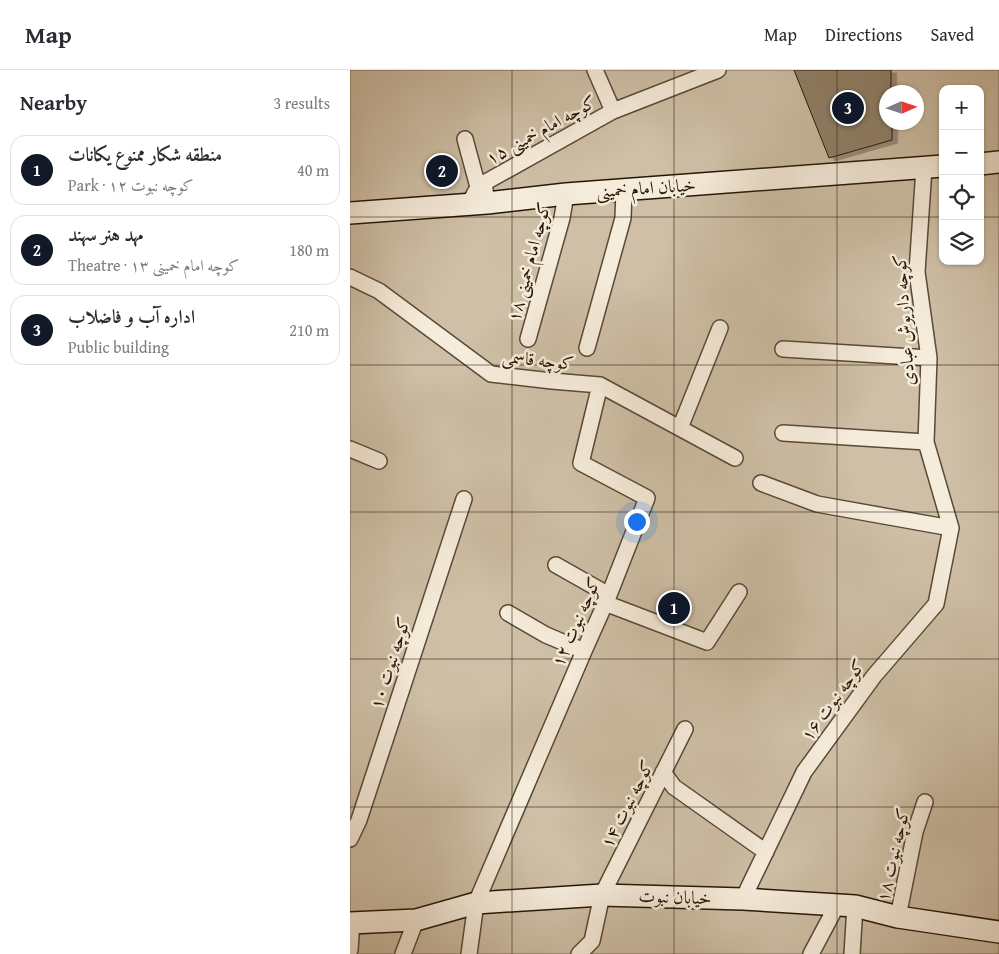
<!DOCTYPE html>
<html lang="en">
<head>
<meta charset="utf-8">
<style>
	body { margin:0; font-family:"Gentium Book Plus",Amiri,serif; background:#f2f2f3; color:#2b2b33 }
	.controls { position:absolute; right:15px; top:15px; display:grid; overflow:hidden; border-radius:10px; box-shadow:0 1px 4px #0004 }
	.controls button { width:45px; height:45px; display:grid; place-items:center; padding:0; border:0; border-bottom:1px solid #e1e1e2; background:#fff; color:#2b2b33; font:25px sans-serif }
	.compass { position:absolute; left:529px; top:15px; width:45px; height:45px; border-radius:50%; background:#fff; box-shadow:0 1px 4px #0004; rotate:87deg }
	.you { position:absolute; left:286px; top:451px; width:18px; height:18px; margin:-12px; border:4px solid #fff; border-radius:50%; background:#1a73e8; box-shadow:0 0 0 8px #1a73e833 }
	.badge { display:grid; place-items:center; width:32px; height:32px; border-radius:50%; background:#111827; color:#fff; font-size:16px; font-weight:700 }
	.pin { position:absolute; translate:-50% -50%; border:2px solid #fff; box-shadow:0 1px 5px #0006 }
	.list { margin:0; padding:0; list-style:none }
	h2 { display:flex; justify-content:space-between; align-items:center; height:65px; margin:0; padding:0 20px; font-size:21px }
	h2 small { font-size:16px; font-weight:400; color:#7c7c81 }
	.list li { display:grid; grid-template-columns:32px 1fr auto; gap:15px; align-items:center; box-sizing:border-box; height:70px; margin:0 10px 10px; padding:0 10px; border:1px solid #e1e1e2; border-radius:15px }
	.list b { display:block; font-size:19px; white-space:nowrap }
	.list p { margin:0; font-size:16px; white-space:nowrap; color:#7c7c81 }
	.list em { font-size:16px; font-style:normal; color:#7c7c81 }
	.icon { flex:none; width:28px; height:28px; fill:none; stroke:currentColor; stroke-width:2; stroke-linecap:round; stroke-linejoin:round }
	.map { position:relative; flex:none; width:649px; height:884px; overflow:hidden }
	header { display:flex; align-items:center; gap:30px; box-sizing:border-box; height:70px; padding:0 25px; background:#fff; border-bottom:1px solid #e1e1e2 }
	header strong { font-size:24px }
	nav { display:flex; gap:28px; margin-inline-start:auto; font-size:18px }
	main { display:flex }
	aside { flex:1; background:#fff }
	.map>svg:first-child { display:block }
	.green { fill:#cebfa6; stroke:#7a6b56; fill-rule:evenodd }
	.building { fill:#90816a; stroke:#261705; filter:url(#shadow) }
	.lines { fill:none; stroke-linecap:round; stroke-linejoin:round }
	.street-casing { stroke:#594a36; stroke-width:18 }
	.secondary-casing { stroke:#261705; stroke-width:24 }
	.street { stroke:#f6ecdb; stroke-width:15 }
	.secondary { stroke:#f6ecdb; stroke-width:21 }
	.grid { fill:none; stroke:#261705; stroke-width:1; stroke-opacity:0.55 }
	.labels { text-anchor:middle; stroke-width:5; stroke-linejoin:round; paint-order:stroke }
	.street-label { font-size:18px; fill:#261705; stroke:#f6ecdb }
</style>
</head>
<body>
<header>
<strong>Map</strong>
<nav><a>Map</a><a>Directions</a><a>Saved</a></nav>
</header>
<main>
<aside>
<h2>Nearby<small>3 results</small></h2>
<ul class="list">
<li><span class="badge">1</span><div><b>منطقه شکار ممنوع یکانات</b><p>Park · کوچه نبوت ۱۲</p></div><em>40 m</em></li>
<li><span class="badge">2</span><div><b>مهد هنر سهند</b><p>Theatre · کوچه امام خمینی ۱۳</p></div><em>180 m</em></li>
<li><span class="badge">3</span><div><b>اداره آب و فاضلاب</b><p>Public building</p></div><em>210 m</em></li>
</ul>
</aside>
<div class="map">
<svg width="649" height="884" viewBox="0 0 649 884">
	<defs>
		<filter id="shadow"><feDropShadow dx="5.5" dy="3" stdDeviation="0" flood-color="#0004"/></filter>
	</defs>
	<rect width="100%" height="100%" fill="#f1e2c7"/>
	<filter id="stains"><feTurbulence type="fractalNoise" baseFrequency=".004" numOctaves="4"/><feColorMatrix values="0 0 0 0 .2 0 0 0 0 .09 0 0 0 0 .02 0 0 0 .5 -.17"/></filter>
	<radialGradient id="worn" r=".72"><stop offset=".6" stop-color="#630" stop-opacity="0"/><stop offset="1" stop-color="#630" stop-opacity=".3"/></radialGradient>
	<!-- green -->
	<path class="green" d="M0 0H649V884H0ZM593 19H630V191H593ZM536 22H566V52H536Z"/>
	<!-- building -->
	<path class="building" d="M444 0H541V22H536V52H542V70L479 88Z"/>
	<g class="lines">
		<!-- street casing -->
		<g class="street-casing">
			<path id="street" d="M245 0 263 41
				M115 69 128 117 119 134
				M137 133 134 113 263 41 368 0
				M0 207 29 221 141 304 202 311 250 315 385 388
				M178 269 212 148 216 124
				M237 278 273 148 274 120
				M433 279 579 288
				M330 358 370 258
				M433 363 576 372
				M0 379 29 391
				M411 413 467 434 601 458
				M206 495 259 525
				M255 533 357 572 389 522
				M158 543 196 565 234 581
				M313 702 324 717 416 782
				M0 769 9 750 114 429
				M393 829 454 702 524 606 586 534 601 458 576 372 579 288 567 202 574 98
				M548 847 565 762 575 732
				M0 880 2 852
				M53 884 66 850
				M119 884 126 833 234 581 259 525 297 428 231 393 250 315
				M229 884 242 871 252 825 335 659
				M461 884 487 835
				M502 884 505 836"/>
		</g>
		<!-- secondary casing -->
		<g class="secondary-casing">
			<path id="secondary" d="M630 94 649 92
				M0 143 137 133 216 124 593 96
				M0 853 66 850 126 833 252 825 393 829 505 836 548 847 649 862"/>
		</g>
		<!-- street -->
		<use href="#street" class="street"/>
		<!-- secondary -->
		<use href="#secondary" class="secondary"/>
	</g>
	<!-- grid -->
	<path class="grid" d="M162 0V884M324 0V884M487 0V884M0 147H593M630 147H649M0 295H649M0 442H649M0 589H649M0 737H649"/>
	<g class="labels">
		<!-- street labels -->
		<g class="street-label">
			<text transform="translate(191 60) rotate(-29)" y="6">کوچه امام خمینی ۱۵</text>
			<text transform="translate(296 118) rotate(-4)" y="6">خیابان امام خمینی</text>
			<text transform="translate(179 192) rotate(-75)" y="6">کوچه امام خمینی ۱۸</text>
			<text transform="translate(554 250) rotate(-94)" y="6">کوچه داریوش عبادی</text>
			<text transform="translate(188 290) rotate(6)" y="6">کوچه قاسمی</text>
			<text transform="translate(226 552) rotate(-66)" y="6">کوچه نبوت ۱۲</text>
			<text transform="translate(40 593) rotate(-72)" y="6">کوچه نبوت ۱۰</text>
			<text transform="translate(483 630) rotate(-54)" y="6">کوچه نبوت ۱۶</text>
			<text transform="translate(277 734) rotate(-63)" y="6">کوچه نبوت ۱۴</text>
			<text transform="translate(543 785) rotate(-77)" y="6">کوچه نبوت ۱۸</text>
			<text transform="translate(325 827) rotate(2)" y="6">خیابان نبوت</text>
		</g>
	</g>
	<rect width="100%" height="100%" filter="url(#stains)"/>
	<rect width="100%" height="100%" fill="url(#worn)"/>
</svg>
<div class="controls">
<button>+</button>
<button>−</button>
<button><svg class="icon" aria-label="locate" viewBox="0 0 24 24"><circle cx="12" cy="12" r="6"/><path d="M12 2v4M12 18v4M2 12h4M18 12h4"/></svg></button>
<button><svg class="icon" aria-label="layers" viewBox="0 0 24 24"><path d="M12 4l9 5-9 5-9-5zM3 14l9 5 9-5"/></svg></button>
</div>
<svg class="compass" viewBox="-18 -18 36 36"><path d="M0-13l5 13h-10z" fill="#e53935"/><path d="M0 13l5-13h-10z" fill="#7c7c81"/></svg>
<div class="you"></div>
<div class="pin badge" style="left:324px;top:538px">1</div>
<div class="pin badge" style="left:92px;top:101px">2</div>
<div class="pin badge" style="left:498px;top:38px">3</div>
</div>
</main>
</body>
</html>
